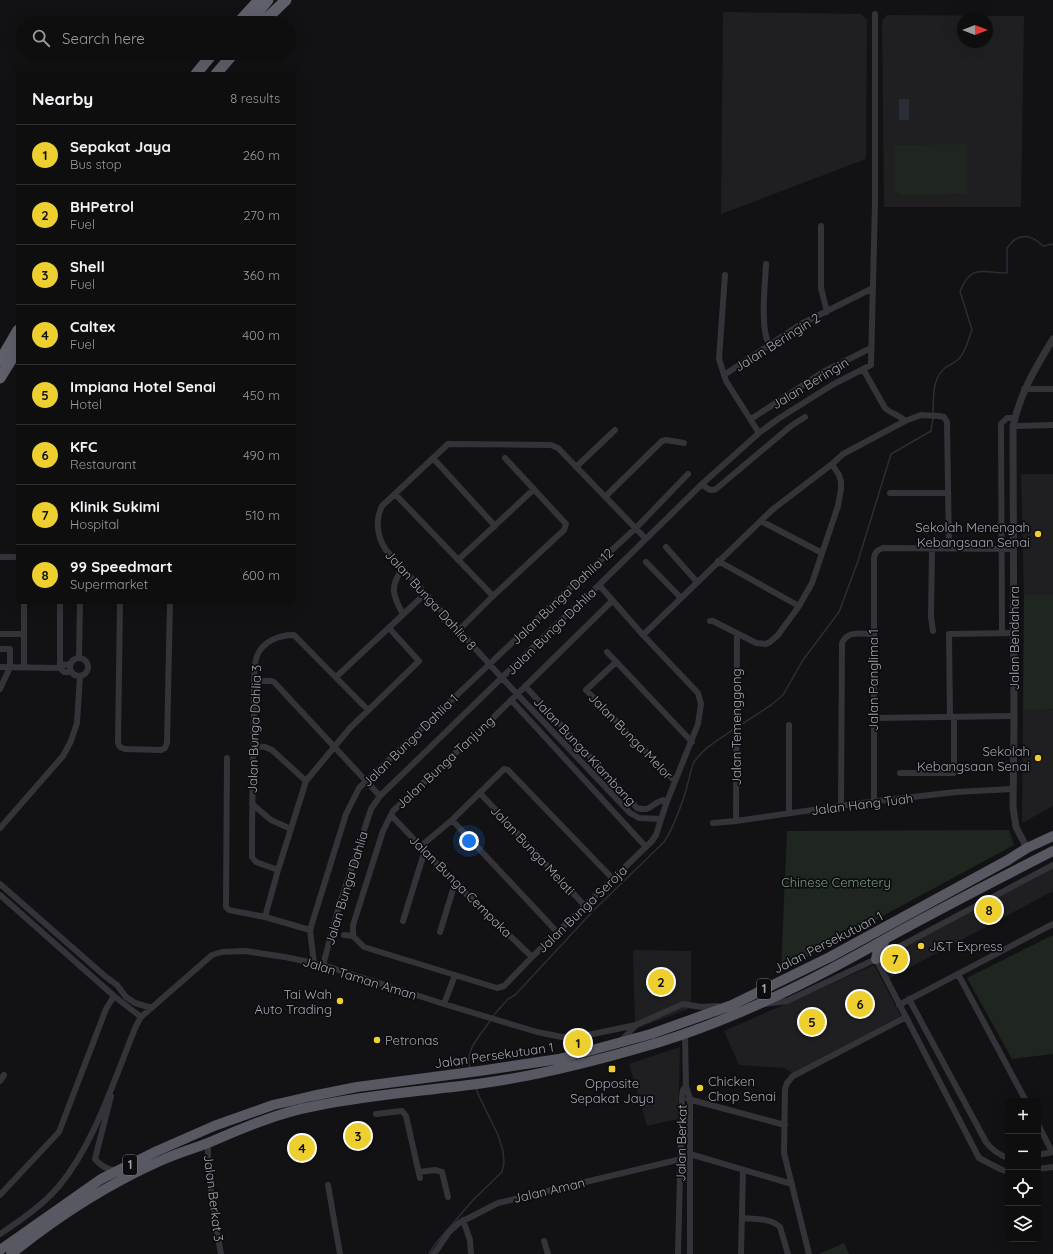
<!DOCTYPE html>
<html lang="en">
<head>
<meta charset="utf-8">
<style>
	body { margin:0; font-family:Quicksand,sans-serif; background:#171718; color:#f1f3f6 }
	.controls { position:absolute; right:12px; bottom:12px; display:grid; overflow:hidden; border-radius:6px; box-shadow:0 4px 16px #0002 }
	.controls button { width:36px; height:36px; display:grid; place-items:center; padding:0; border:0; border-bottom:1px solid #2e2e2f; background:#0e0e0f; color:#f1f3f6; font:20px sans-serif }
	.compass { position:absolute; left:957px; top:12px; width:36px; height:36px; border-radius:50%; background:#0e0e0f; box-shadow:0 4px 16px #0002; rotate:90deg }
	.you { position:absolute; left:469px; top:841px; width:14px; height:14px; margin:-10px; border:3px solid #fff; border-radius:50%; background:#1a73e8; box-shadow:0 0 0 6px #1a73e833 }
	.badge { display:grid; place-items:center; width:26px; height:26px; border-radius:50%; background:#eecf30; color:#111; font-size:13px; font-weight:700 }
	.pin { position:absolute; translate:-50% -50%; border:2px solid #fff; box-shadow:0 1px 4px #0006 }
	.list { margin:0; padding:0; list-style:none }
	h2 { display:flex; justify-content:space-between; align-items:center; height:52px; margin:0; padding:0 16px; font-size:17px }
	h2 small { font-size:13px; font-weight:400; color:#9b9c9e }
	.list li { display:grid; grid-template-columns:26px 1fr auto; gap:12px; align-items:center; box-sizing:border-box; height:60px; padding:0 16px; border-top:1px solid #2e2e2f }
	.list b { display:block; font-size:15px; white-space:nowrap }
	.list p { margin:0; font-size:13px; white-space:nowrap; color:#9b9c9e }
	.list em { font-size:13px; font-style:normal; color:#9b9c9e }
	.icon { flex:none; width:22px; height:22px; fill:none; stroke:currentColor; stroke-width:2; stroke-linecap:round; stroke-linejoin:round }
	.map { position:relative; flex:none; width:1053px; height:1254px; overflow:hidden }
	.search { position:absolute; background:#0e0e0f; box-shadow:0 4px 16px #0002; left:16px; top:16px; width:280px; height:44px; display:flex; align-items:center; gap:10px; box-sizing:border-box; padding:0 14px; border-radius:22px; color:#9b9c9e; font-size:15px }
	.panel { position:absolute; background:#0e0e0f; box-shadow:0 4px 16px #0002; left:16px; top:72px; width:280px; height:532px; border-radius:6px }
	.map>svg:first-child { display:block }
	.built { fill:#1f1e21; fill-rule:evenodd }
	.green { fill:#1f2620 }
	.water { fill:#292e37 }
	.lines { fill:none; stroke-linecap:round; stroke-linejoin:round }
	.stream { stroke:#292e37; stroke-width:1.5 }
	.minor { stroke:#333339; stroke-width:6 }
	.tertiary { stroke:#333339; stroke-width:7 }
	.trunk { stroke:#575861; stroke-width:10 }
	.motorway { stroke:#5f606a; stroke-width:11 }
	.poi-dot { fill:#eecf30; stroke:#0d0d0f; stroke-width:1.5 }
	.labels { text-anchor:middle; stroke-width:3.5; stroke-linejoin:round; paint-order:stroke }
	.shield { fill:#0d0d0f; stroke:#777882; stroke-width:1 }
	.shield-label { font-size:12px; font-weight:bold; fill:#a4a6b4 }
	.street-label { font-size:13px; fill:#a4a6b4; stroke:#0d0d0f }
	.poi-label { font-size:13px; fill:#a4a6b4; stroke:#0d0d0f; text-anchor:end }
	.park-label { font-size:13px; fill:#7b9f83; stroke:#0d0d0f }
</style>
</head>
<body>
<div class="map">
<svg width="1053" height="1254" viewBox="0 0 1053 1254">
	<rect width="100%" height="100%" fill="#121214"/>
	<!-- built -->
	<path class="built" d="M723 12 861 14 867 20 866 159 721 214Z
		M887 15 1024 16 1021 207H884L882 21ZM963 18H987V42H963Z
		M1021 474H1053V595H1024Z
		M1053 709V806L1022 823 1023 711Z
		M1053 868V891L888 979 878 960Z
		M633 950 691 951V1008L635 1029Z
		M874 965 901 1016 792 1073 784 1068 739 1065 724 1031Z
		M680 1047 678 1119 647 1126 629 1064Z"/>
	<!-- green -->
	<path class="green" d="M966 144V194L900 195 894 190V145Z
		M1024 595H1053V709L1023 711Z
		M1009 830 1014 845 781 971 787 831Z
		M1053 935V1054L1012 1059 967 978Z
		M844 1243 849 1254H819Z"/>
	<!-- water -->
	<path class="water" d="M899 99H909V120H899Z"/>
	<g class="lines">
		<!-- stream -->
		<path class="stream" d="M933 414C934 398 931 379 946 367 951 364 958 362 961 356 967 348 968 339 972 330L960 291C972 263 983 273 1007 273V248C1009 246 1013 240 1016 239 1026 233 1036 239 1043 246L1053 244
			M739 726 771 705 783 695 803 660 839 612 858 561 891 454 931 431 933 418
			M493 1016 508 999 515 995 593 911 664 842C673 829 684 799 688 783 690 776 691 768 694 762 704 747 720 739 734 729
			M470 1068C464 1050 481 1035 490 1021
			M429 1254 436 1243 473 1200 502 1172 504 1163 503 1151 498 1135 478 1094 476 1087"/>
		<!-- minor -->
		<path class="minor" d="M821 226V288L827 312
			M766 264C765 286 760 327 769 345
			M725 275 719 359 726 381 759 433
			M863 369 885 408C891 414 900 415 905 421
			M724 375 801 324 873 288
			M1024 389H1053
			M751 419 823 372 871 348
			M1013 426 1053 425
			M433 458 495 526
			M576 467 615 430
			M702 484C707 488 709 492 716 489L791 426 805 417
			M890 493H948
			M395 494 493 596
			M605 497 662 441 666 440 684 443
			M761 521 822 553
			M646 539 558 448 551 445 448 444 382 506C375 520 377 537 386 550L502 678 630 813 639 818 661 819
			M666 547 697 582
			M932 548 931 617 933 631
			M0 557H18
			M458 560 534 489
			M718 561 799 606
			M646 562 681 598
			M403 569C389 585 393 597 403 614
			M599 585 643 635 698 693 701 704 698 724 666 804 656 835 652 841 532 957 504 986 497 988 364 947 353 936V925L383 831 393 811 491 720 612 601
			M60 602V668L64 672H71
			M120 602 118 743 120 747 125 749 161 750 165 748 167 743 170 602
			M710 621H713L756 643 766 644 770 642 778 635 799 606 812 583 838 506 841 489V482L839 475 832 464
			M459 630 493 596 564 530 566 524 505 458
			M1002 633 1001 424 1007 418H1014
			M0 634H24
			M643 635 772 510 832 464 843 454 905 421 921 415 939 416 944 417 947 422 949 548
			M0 649H10V667L0 689
			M607 652 692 742
			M79 658 80 602
			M70 667a9 9 0 1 1 18 0a9 9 0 1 1-18 0Z
			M616 662 586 690 675 781
			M0 667 60 668 64 665 70 664
			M24 667V602
			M336 677 425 594
			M255 681H271L274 682 380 796
			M525 686 637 808C652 812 650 804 663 800L666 804
			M511 700 646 847
			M950 717 949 634 1014 633
			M873 718 1014 716
			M253 746 265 747 272 750 306 781
			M227 758 226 907 229 910 265 917 310 930
			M900 773H954V717
			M480 793 585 906
			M874 802V558C875 552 877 550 883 548L1014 549
			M252 804 271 820 291 829
			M841 806 842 643C848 630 861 634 873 634
			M789 813V725
			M391 815 455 883 532 957
			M452 820 558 933
			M736 821 737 633
			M713 823 736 821 861 803 956 792 1012 789
			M0 828 63 756 71 741 77 723 80 676
			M421 846 452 820 504 769 508 770 613 879
			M278 870 256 862 252 857C252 807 253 757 254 708 254 696 253 666 257 656 263 641 279 635 294 635L368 710
			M0 884 106 977 117 985 126 997 135 1003 152 1008
			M0 895 114 996 141 1017
			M265 917 278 870 306 781 350 728 419 661 389 628
			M403 921 425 850
			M440 932 455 883
			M344 935 353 936
			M876 959 979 1158 1000 1169 1008 1172
			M314 963 310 930 346 814 359 788 556 601 636 528 688 474
			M323 965 339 906 371 809 380 796 556 625 599 585 702 484 759 433 778 419 832 385 871 365 875 203V14
			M958 974 1026 1101
			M909 999 986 1142C992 1150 999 1155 1008 1158
			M444 1004 455 975
			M764 1004 787 1001 876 959 1053 865
			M899 1005 1053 924
			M621 1041 636 1025 683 1004 701 1007 718 1006
			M0 1081 4 1075
			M686 1086 690 1099V1254
			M111 1096 95 1159C100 1165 106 1170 115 1170
			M688 1099 785 1125
			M376 1114 402 1111 406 1116 420 1178
			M1038 1124 1052 1152
			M208 1142C207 1177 215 1220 221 1254
			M690 1154 792 1184
			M1038 1155 1053 1152
			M1038 1169 1053 1167
			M419 1172 435 1170 442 1172 448 1197
			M328 1185 340 1254
			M0 1195 59 1132 106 1009 114 996
			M742 1218C754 1219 771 1218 780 1227L788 1254
			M463 1220 470 1240 471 1254
			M0 1234C21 1220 43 1205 59 1186 95 1143 115 1077 136 1026L141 1017 212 955 222 952 245 951 285 957 323 965 444 1004 537 1032 562 1037 588 1035 636 1025
			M544 1241 548 1254
			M434 1254 449 1232 459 1223 498 1203 681 1159
			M678 1254 682 1097 683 1090 686 1086 685 1034
			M741 1254 743 1170
			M809 1254 784 1153 785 1089 787 1083 793 1076 906 1017"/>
		<!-- tertiary -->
		<path class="tertiary" d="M1027 848 1016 827 1013 807 1014 722 1013 426C1021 391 1035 369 1053 339"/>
		<!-- trunk -->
		<path class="trunk" d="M876 959 878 950 884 942
			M0 1250 101 1179 157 1151 214 1126 273 1105 312 1096 357 1087 479 1071 559 1059 651 1034 732 1005 830 957 1008 860 1027 848 1053 836
			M11 1254C57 1217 106 1185 160 1161 175 1154 192 1149 208 1143 243 1128 277 1113 315 1106 371 1094 427 1091 484 1083 543 1075 603 1059 660 1042 740 1017 815 979 887 938 942 908 998 879 1053 851"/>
		<!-- motorway -->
		<path class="motorway" d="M238 23 259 0
			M249 23 268 0
			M262 23 286 0
			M196 74 213 53
			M216 74 234 53
			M0 361 18 330
			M0 378 18 349"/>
	</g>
	<!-- markers -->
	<g class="poi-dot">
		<circle cx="1038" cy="534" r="4"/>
		<circle cx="1038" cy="758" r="4"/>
		<circle cx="921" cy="946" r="4"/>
		<circle cx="340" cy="1001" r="4"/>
		<circle cx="377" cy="1040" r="4"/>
		<rect x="608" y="1065" width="8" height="8" rx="2"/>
		<circle cx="700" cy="1088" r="4"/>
	</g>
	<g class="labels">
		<!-- shield labels -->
		<g class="shield">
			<rect x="757" y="979" width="14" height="20" rx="3"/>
			<rect x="123" y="1155" width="14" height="20" rx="3"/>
		</g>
		<g class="shield-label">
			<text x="764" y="993">1</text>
			<text x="130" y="1169">1</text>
		</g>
		<!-- street labels -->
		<g class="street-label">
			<text transform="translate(777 342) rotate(-32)" y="5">Jalan Beringin 2</text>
			<text transform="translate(810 383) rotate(-31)" y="5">Jalan Beringin</text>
			<text transform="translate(562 596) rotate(-43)" y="5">Jalan Bunga Dahlia 12</text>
			<text transform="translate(431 600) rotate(48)" y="5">Jalan Bunga Dahlia 8</text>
			<text transform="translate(551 631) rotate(-44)" y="5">Jalan Bunga Dahlia</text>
			<text transform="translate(1014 638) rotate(-90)" y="5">Jalan Bendahara</text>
			<text transform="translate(873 680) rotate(-90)" y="5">Jalan Panglima 1</text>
			<text transform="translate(736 727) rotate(-90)" y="5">Jalan Temenggong</text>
			<text transform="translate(254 729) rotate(-88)" y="5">Jalan Bunga Dahlia 3</text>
			<text transform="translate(631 736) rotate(46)" y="5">Jalan Bunga Melor</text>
			<text transform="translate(410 740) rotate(-44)" y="5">Jalan Bunga Dahlia 1</text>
			<text transform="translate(585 751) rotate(47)" y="5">Jalan Bunga Kiambang</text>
			<text transform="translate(445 762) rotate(-43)" y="5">Jalan Bunga Tanjung</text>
			<text transform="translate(862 804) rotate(-7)" y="5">Jalan Hang Tuah</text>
			<text transform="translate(533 850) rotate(47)" y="5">Jalan Bunga Melati</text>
			<text transform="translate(461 886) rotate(45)" y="5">Jalan Bunga Cempaka</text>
			<text transform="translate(346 888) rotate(-73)" y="5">Jalan Bunga Dahlia</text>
			<text transform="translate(582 909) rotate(-44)" y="5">Jalan Bunga Seroja</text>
			<text transform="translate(828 942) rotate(-27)" y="5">Jalan Persekutuan 1</text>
			<text transform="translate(360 978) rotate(17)" y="5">Jalan Taman Aman</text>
			<text transform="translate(494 1055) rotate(-8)" y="5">Jalan Persekutuan 1</text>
			<text transform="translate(681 1143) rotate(-89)" y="5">Jalan Berkat</text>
			<text transform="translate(549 1190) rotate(-13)" y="5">Jalan Aman</text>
			<text transform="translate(214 1198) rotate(83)" y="5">Jalan Berkat 3</text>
		</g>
		<!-- poi labels -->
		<g class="poi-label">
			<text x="1030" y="532">Sekolah Menengah<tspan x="1030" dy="15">Kebangsaan Senai</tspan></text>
			<text x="1030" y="756">Sekolah<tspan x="1030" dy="15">Kebangsaan Senai</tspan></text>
			<text x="929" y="951" text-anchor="start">J&amp;T Express</text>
			<text x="332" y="999">Tai Wah<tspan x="332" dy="15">Auto Trading</tspan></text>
			<text x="385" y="1045" text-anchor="start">Petronas</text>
			<text x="708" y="1086" text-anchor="start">Chicken<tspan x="708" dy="15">Chop Senai</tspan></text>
			<text x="612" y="1088" text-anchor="middle">Opposite<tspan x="612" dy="15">Sepakat Jaya</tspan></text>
		</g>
		<!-- park labels -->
		<g class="park-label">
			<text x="836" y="887">Chinese Cemetery</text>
		</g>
	</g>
</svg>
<div class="controls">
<button>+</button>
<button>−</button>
<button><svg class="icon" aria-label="locate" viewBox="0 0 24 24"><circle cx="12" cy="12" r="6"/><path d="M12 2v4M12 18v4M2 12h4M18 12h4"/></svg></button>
<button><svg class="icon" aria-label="layers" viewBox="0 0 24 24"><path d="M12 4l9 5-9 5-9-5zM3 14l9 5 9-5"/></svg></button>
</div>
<svg class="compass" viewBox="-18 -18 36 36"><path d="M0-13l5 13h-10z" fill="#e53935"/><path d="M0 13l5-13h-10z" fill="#9b9c9e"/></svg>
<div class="you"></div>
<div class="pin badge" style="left:578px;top:1043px">1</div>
<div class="pin badge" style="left:661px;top:982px">2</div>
<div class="pin badge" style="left:358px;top:1136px">3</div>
<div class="pin badge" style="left:302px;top:1148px">4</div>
<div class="pin badge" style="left:812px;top:1022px">5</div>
<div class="pin badge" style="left:860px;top:1004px">6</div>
<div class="pin badge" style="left:895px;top:959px">7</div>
<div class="pin badge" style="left:989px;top:910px">8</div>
<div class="search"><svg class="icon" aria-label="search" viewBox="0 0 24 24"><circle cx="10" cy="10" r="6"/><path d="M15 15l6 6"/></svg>Search here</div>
<section class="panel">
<h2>Nearby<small>8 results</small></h2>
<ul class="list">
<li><span class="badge">1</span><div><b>Sepakat Jaya</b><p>Bus stop</p></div><em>260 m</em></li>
<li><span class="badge">2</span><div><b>BHPetrol</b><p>Fuel</p></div><em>270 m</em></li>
<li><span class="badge">3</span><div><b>Shell</b><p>Fuel</p></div><em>360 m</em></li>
<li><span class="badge">4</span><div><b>Caltex</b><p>Fuel</p></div><em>400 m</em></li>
<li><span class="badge">5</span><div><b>Impiana Hotel Senai</b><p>Hotel</p></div><em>450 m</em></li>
<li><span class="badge">6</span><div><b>KFC</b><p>Restaurant</p></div><em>490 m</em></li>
<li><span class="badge">7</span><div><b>Klinik Sukimi</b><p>Hospital</p></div><em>510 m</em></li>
<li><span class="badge">8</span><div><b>99 Speedmart</b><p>Supermarket</p></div><em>600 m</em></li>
</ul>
</section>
</div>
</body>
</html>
